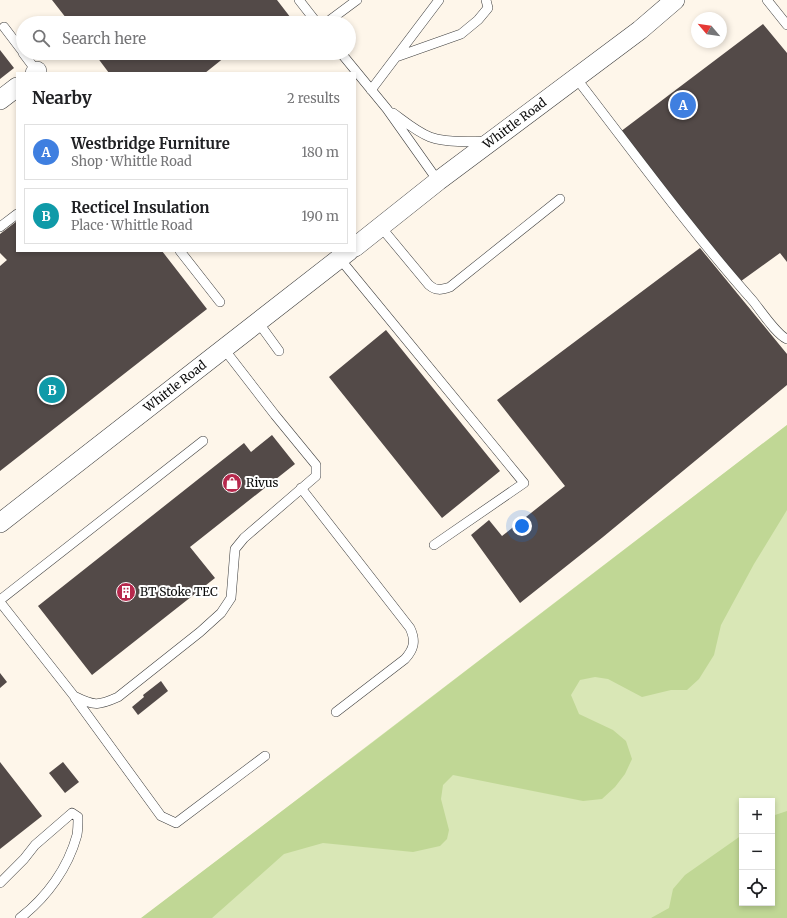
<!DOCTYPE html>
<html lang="en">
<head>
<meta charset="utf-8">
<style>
	body { margin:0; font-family:Merriweather,serif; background:#f6f6f6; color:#202124 }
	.controls { position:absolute; right:12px; bottom:12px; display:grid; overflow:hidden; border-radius:0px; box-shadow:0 2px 6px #0003 }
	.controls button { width:36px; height:36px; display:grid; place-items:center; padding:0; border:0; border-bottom:1px solid #e0e0e0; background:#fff; color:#202124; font:20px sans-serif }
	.compass { position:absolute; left:691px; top:12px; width:36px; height:36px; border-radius:50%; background:#fff; box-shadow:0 2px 6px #0003; rotate:299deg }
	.you { position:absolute; left:522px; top:526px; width:14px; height:14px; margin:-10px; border:3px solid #fff; border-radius:50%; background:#1a73e8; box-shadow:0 0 0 6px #1a73e833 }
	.badge { display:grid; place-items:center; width:26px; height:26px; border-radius:50%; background:#b6284c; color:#fff; font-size:13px; font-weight:700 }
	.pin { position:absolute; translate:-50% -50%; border:2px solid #fff; box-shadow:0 1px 4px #0006 }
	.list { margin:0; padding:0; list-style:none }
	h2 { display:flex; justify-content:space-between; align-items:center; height:52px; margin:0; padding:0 16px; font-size:17px }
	h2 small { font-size:13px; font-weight:400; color:#757577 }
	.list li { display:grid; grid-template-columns:26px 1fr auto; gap:12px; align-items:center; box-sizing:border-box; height:56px; margin:0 8px 8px; padding:0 8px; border:1px solid #e0e0e0; border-radius:0px }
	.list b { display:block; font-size:15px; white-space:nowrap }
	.list p { margin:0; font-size:13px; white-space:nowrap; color:#757577 }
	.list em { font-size:13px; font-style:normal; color:#757577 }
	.icon { flex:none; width:22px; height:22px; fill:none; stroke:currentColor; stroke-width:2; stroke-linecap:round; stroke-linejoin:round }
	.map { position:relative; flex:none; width:787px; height:918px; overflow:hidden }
	.search { position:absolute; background:#fff; box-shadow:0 2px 6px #0003; left:16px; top:16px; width:340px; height:44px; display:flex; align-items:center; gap:10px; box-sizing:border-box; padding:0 14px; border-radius:22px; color:#757577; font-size:15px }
	.panel { position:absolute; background:#fff; box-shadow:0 2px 6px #0003; left:16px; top:72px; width:340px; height:180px; border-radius:0px }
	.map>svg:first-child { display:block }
	.green { fill:#d9e7b6; fill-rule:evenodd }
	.forest { fill:#c0d795 }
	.building { fill:#534a48 }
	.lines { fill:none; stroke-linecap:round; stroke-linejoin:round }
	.lane-casing { stroke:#3e3e3e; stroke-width:10 }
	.street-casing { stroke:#3e3e3e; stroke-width:20 }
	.lane { stroke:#fff; stroke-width:9 }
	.street { stroke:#fff; stroke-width:19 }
	.labels { text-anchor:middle; stroke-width:4; stroke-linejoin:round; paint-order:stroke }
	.street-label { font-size:12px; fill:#0b0b0b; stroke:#fff }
	.poi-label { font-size:12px; fill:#0b0b0b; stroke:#fff; text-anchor:start }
</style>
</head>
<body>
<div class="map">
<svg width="787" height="918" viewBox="0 0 787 918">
	<rect width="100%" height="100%" fill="#fef6ea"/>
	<!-- green -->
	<path class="green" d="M787 425V918H142ZM742 801H772V903H742Z"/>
	<!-- forest -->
	<path class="forest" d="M787 425V510L754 564 721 625 714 655 699 679 687 690H671L642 697 608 679 595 677 580 680 571 695 579 714 613 730 626 741 632 759 625 774 615 787 602 799 583 801 453 775 443 785 441 799 449 830 447 839 440 846 413 852 323 843 284 854 212 918H141L373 742Z
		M787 811V918H651L669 908 673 889 685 875 742 835V903H772V816Z"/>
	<!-- building -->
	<path class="building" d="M52 0H277L294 22 70 23Z
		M763 24 787 53V262L780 253 737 284 620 132Z
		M0 50 14 68 0 79Z
		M94 53H230L205 73H109Z
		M17 221V251H162L207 309 0 471V266L7 260 0 253V234Z
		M700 248 787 354V385L603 537 520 603 471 535 489 520 502 536 565 486 497 400Z
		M386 330 500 471 442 518 329 377Z
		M272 435 295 464 190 547 215 578 92 675 38 606 244 443 251 452Z
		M0 673 7 682 0 688Z
		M161 681 168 691 138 715 132 707 144 697 143 695Z
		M0 762 42 816 0 849Z
		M63 762 79 782 65 793 49 773Z"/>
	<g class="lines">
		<!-- lane casing -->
		<g class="lane-casing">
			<path id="lane" d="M299 0 317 23
				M767 0 787 25
				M326 23 357 0
				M4 27 23 52
				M23 53 38 73
				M341 53 387 109 438 181
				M396 57 461 34 478 20 488 8 486 0
				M576 78C634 153 690 230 753 301 761 311 777 335 787 339
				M371 90 439 0
				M393 113C404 121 417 132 430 137 447 143 469 142 486 141
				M380 226 429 285C436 291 441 290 450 287L560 199
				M0 227 17 214
				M180 251 220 302
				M340 259 524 483 434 545
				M258 322 279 351
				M301 488 410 628C416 641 414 649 405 659L336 712
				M0 600 203 441
				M0 602 74 696C94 706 98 706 118 697L200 632 221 613 231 598 235 549 244 538 316 476V465L275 415 224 349
				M75 698 161 816 176 823 265 756
				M0 883 24 859 35 845 72 813 78 817C78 823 78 829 77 835 68 868 47 897 20 918"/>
		</g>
		<!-- street casing -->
		<g class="street-casing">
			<g id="street">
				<path d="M35 73 37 71"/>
				<path d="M0 100 17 87"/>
				<path id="s1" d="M355 247 438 181 640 30 675 0"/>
				<path id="s2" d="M0 523 349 251"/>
			</g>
		</g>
		<!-- lane -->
		<use href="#lane" class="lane"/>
		<!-- street -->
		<use href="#street" class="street"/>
	</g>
	<!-- icons -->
	<defs>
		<g id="shop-disc" transform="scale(1)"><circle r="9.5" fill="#b6284c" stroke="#fff"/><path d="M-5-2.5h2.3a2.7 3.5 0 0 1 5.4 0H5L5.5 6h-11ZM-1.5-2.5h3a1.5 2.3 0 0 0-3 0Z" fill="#fff"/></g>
		<g id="building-disc" transform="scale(1)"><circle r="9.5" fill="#b6284c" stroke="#fff"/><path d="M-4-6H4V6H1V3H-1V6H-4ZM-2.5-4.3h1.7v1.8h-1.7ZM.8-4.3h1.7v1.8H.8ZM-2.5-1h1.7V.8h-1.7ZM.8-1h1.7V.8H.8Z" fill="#fff"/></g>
	</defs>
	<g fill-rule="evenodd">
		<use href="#shop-disc" x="232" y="483"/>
		<use href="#building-disc" x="126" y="592"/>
	</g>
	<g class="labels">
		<!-- street labels -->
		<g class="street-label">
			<text dy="4" stroke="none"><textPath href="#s1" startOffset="202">Whittle Road</textPath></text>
			<text dy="4" stroke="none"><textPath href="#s2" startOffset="222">Whittle Road</textPath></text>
		</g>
		<!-- poi labels -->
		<g class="poi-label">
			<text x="246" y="487">Rivus</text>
			<text x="140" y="596">BT Stoke TEC</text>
		</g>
	</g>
</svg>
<div class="controls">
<button>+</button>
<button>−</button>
<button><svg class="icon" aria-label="locate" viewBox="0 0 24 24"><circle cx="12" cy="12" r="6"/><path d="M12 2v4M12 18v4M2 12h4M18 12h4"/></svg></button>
</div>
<svg class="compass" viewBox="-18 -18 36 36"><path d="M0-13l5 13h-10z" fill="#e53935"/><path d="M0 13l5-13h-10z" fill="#757577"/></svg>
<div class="you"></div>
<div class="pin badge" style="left:683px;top:105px;background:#3f7fe0">A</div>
<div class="pin badge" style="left:52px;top:390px;background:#0f9aa8">B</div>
<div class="search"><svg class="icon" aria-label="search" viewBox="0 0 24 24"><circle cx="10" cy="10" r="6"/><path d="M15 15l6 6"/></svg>Search here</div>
<section class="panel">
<h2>Nearby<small>2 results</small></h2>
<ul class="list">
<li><span class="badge" style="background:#3f7fe0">A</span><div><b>Westbridge Furniture</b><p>Shop · Whittle Road</p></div><em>180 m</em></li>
<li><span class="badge" style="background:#0f9aa8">B</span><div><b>Recticel Insulation</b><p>Place · Whittle Road</p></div><em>190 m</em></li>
</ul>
</section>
</div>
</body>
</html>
